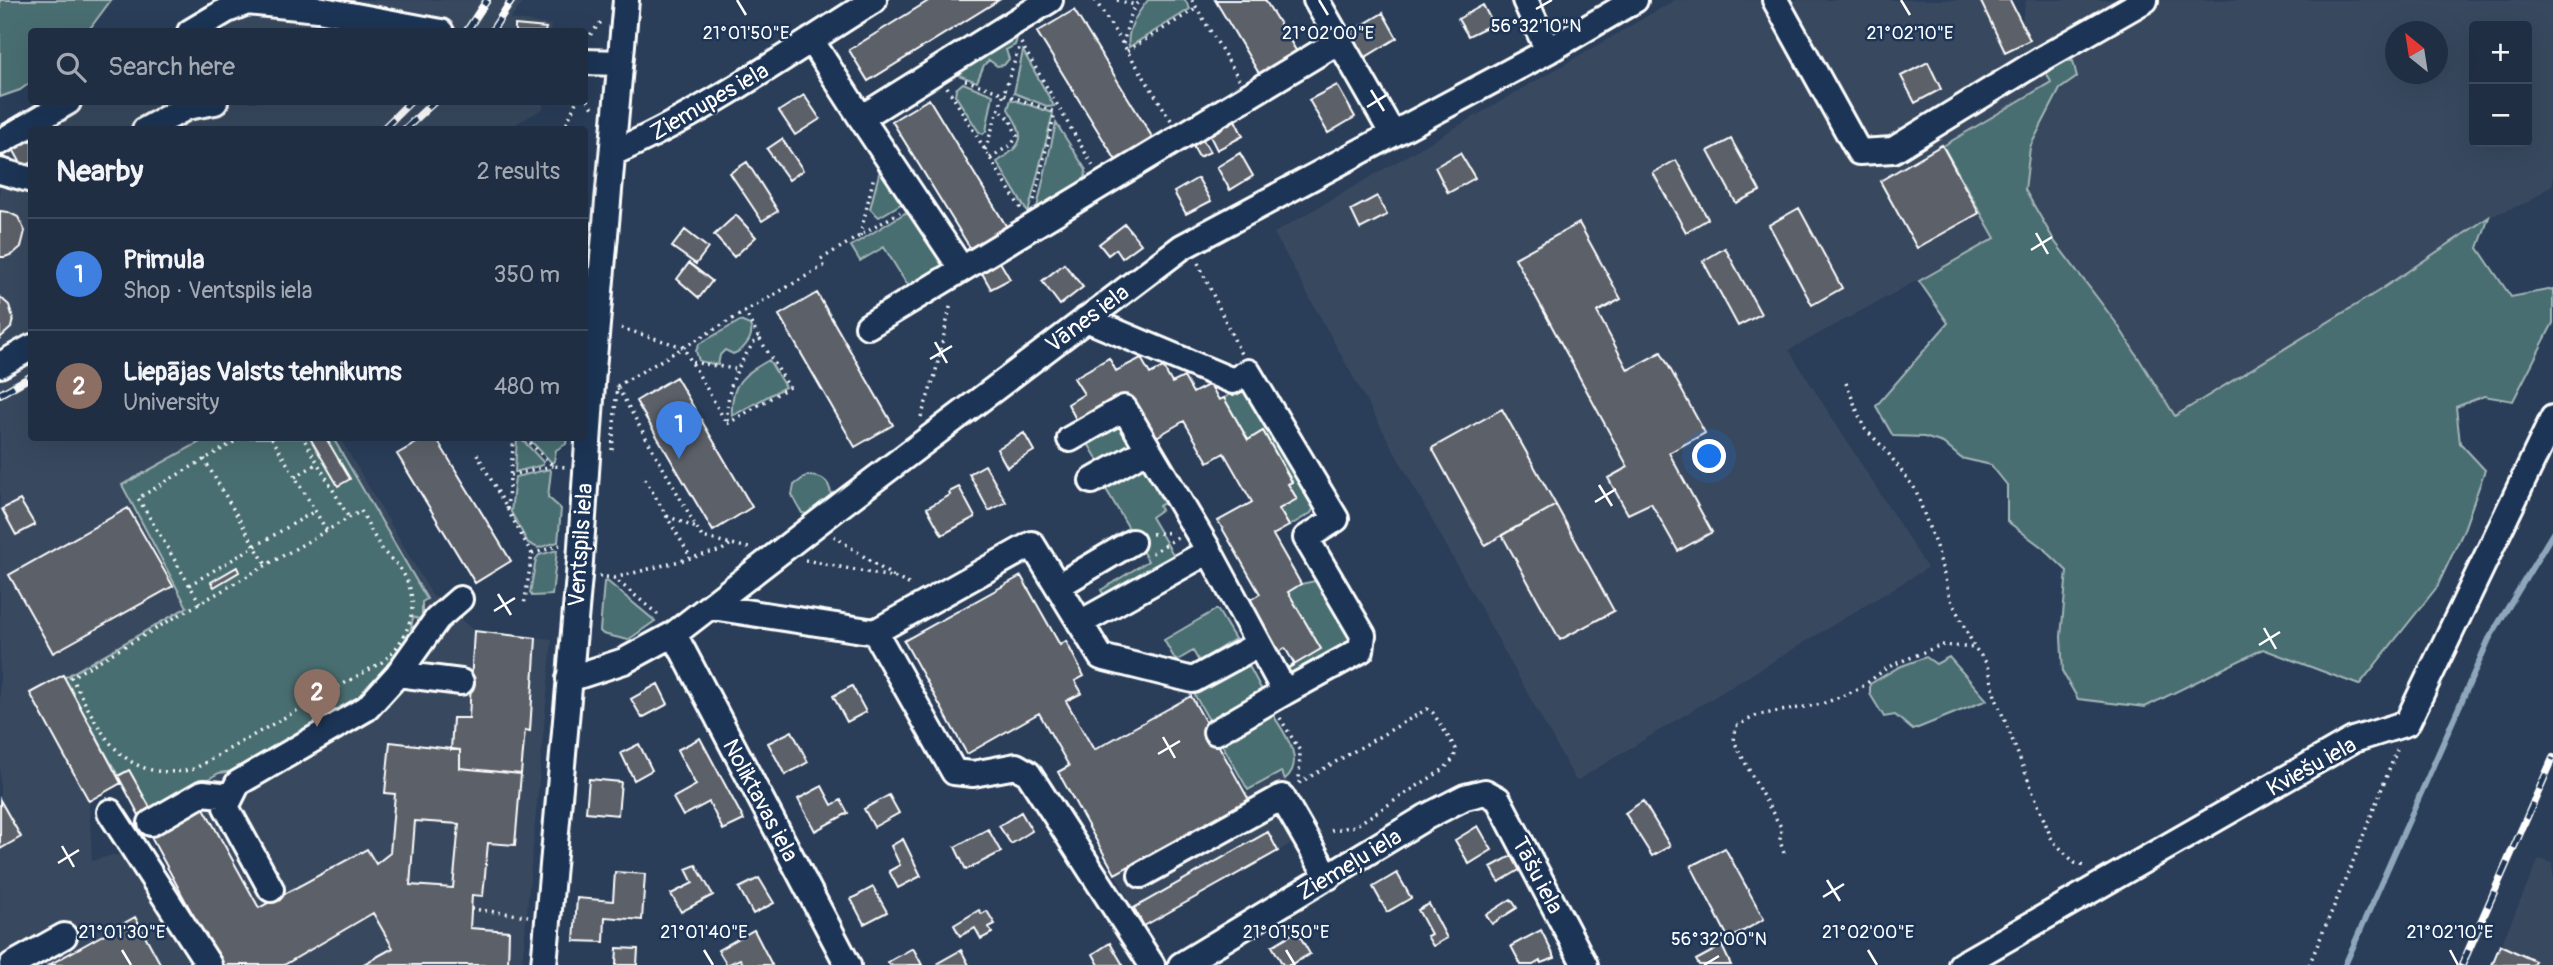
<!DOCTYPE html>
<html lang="en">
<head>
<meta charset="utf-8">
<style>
	body { margin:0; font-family:Pangolin,sans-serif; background:#2d3a4f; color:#f1f3f6 }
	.controls { position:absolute; right:21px; top:21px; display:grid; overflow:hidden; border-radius:7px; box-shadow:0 7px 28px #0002 }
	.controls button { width:63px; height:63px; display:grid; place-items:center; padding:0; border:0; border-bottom:2px solid #3d4a5d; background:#202e44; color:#f1f3f6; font:35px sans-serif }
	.compass { position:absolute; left:2385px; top:21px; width:63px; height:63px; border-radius:50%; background:#202e44; box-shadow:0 7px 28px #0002; rotate:330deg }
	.you { position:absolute; left:1710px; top:457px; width:24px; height:24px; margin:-18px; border:5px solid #fff; border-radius:50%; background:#1a73e8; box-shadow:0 0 0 10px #1a73e833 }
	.badge { display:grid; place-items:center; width:46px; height:46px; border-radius:50%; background:#8abfa5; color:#fff; font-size:23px; font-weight:700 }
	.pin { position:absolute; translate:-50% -58px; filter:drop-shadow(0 2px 4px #0008) }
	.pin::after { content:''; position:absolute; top:37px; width:24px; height:21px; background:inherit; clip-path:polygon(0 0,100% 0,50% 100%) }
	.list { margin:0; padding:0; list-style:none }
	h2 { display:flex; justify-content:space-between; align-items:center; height:91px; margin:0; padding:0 28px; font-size:30px }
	h2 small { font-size:23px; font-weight:400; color:#a2a8b2 }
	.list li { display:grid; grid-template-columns:46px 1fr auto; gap:21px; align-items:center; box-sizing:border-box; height:112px; padding:0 28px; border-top:2px solid #3d4a5d }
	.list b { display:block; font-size:26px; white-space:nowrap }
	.list p { margin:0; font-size:23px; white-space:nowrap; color:#a2a8b2 }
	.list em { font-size:23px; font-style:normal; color:#a2a8b2 }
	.icon { flex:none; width:38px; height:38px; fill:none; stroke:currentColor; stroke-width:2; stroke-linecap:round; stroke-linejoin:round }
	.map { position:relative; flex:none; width:2553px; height:965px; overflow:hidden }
	.search { position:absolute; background:#202e44; box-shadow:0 7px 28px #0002; left:28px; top:28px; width:560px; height:77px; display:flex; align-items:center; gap:18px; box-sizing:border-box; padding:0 24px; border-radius:7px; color:#a2a8b2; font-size:26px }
	.panel { position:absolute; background:#202e44; box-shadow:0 7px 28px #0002; left:28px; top:126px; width:560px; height:315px; border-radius:7px }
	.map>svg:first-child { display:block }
	.built { fill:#39485e; fill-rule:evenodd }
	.green { fill:#496e71; stroke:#a4b6b8; stroke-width:2 }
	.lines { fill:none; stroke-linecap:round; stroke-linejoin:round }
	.stream { stroke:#8fa7bb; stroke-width:6 }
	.building { fill:#5c6067; stroke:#fff; stroke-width:2; fill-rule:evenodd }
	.minor-casing { stroke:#fff; stroke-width:30 }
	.path { stroke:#fff; stroke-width:3.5; stroke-dasharray:2 5; stroke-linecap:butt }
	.minor { stroke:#1d3557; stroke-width:24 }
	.rail-casing { stroke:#fff; stroke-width:8 }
	.rail { stroke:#1d3557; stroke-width:5; stroke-dasharray:16; stroke-linecap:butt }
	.ticks { fill:none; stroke:#fff; stroke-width:2.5 }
	.labels { text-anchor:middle; stroke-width:5; stroke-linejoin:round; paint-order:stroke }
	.street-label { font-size:23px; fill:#fff; stroke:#1d3557 }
	.ticks-label { font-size:18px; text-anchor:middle; fill:#fff; stroke:#1d3557; stroke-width:5; stroke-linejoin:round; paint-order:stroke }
</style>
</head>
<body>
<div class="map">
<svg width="2553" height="965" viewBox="0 0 2553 965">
	<rect width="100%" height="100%" fill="#2a3e5a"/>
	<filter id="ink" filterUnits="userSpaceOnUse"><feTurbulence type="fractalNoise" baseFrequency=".0143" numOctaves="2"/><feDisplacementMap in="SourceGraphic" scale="14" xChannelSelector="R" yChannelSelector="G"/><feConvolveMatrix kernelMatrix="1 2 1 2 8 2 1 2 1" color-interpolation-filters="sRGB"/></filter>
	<g filter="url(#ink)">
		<!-- built -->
		<path class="built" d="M227 0H525L510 19 551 25 550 32H171Z
			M1675 0H2011L2022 21 2026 0H2553V184L2528 202 2489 217 2377 292 2175 416 2117 324 2055 242 2025 190 2030 147 2060 89 2077 77 2045 68 2051 82 1943 145 1995 238 1789 350 1927 568 1576 781 1274 233ZM2474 26H2527V142H2474ZM2396 32H2438V74H2396Z
			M45 102H543V109L507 129 32 130V438H340L432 595 474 631 552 639 522 965H220L121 783 89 801 92 861 112 855 128 857 189 965H0V126Z
			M1281 771 1317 829 1278 851 1267 832 1134 908 1115 874 1248 800 1244 792Z
			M2539 859 2553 863V965H2492Z"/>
		<!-- green -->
		<path class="green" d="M0 0H111L88 31 32 32 31 82 20 90 0 97Z
			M1148 0H1185L1190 9 1129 47C1126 29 1137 14 1148 0Z
			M1021 26 1015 45 1006 50 1009 59 1004 65 997 66 989 60 984 65 977 82 958 75 956 72Z
			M1023 51 1054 106 1049 107 1014 93Z
			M2057 61H2073L2077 77 2060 89 2030 147 2025 190 2055 242 2117 324 2175 416 2377 292 2489 217 2478 248 2511 297 2553 289V323L2513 401 2484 396 2456 407 2460 443 2485 470 2463 532 2437 587 2359 685 2263 649 2145 707 2078 699 2063 673 2061 637 2067 571 2043 548 2007 521V485L1991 465 1961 458 1943 443 1924 437 1893 436 1876 406 1948 323 1919 281 1995 238 1943 146 2051 82 2044 68Z
			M963 83 993 95 986 131 983 134 979 132 955 95 956 89Z
			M1011 99 1053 113 1028 213 997 162C1025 143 1026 138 1008 109Z
			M1056 123 1086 170 1085 182 1036 212Z
			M882 162 906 201 879 217 870 209Z
			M905 213 915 217 945 267 913 285 906 283 884 247 860 261 851 246Z
			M740 321 750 325C755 337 744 350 733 354L725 350 720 355 718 365 699 361 696 351 699 344Z
			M769 360 785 387 732 416C730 383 743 375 769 360Z
			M1243 387 1315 506 1311 513 1289 526 1279 509 1297 499 1288 484 1292 481 1263 431 1248 440 1224 398Z
			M1118 414 1137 446 1102 467 1083 435Z
			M207 438H333L427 599 422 602V616L419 619 413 617 411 628 419 624 373 695 328 717 326 715 320 718V722L242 770 219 773 152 811 129 770 118 776 64 678 187 607 122 485Z
			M517 438H521L543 462V465L515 472Z
			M528 438H567L566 444 556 450 554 461 552 463Z
			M1145 458 1170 500 1159 506 1161 510 1151 517 1177 561 1105 597 1101 590 1148 561 1103 484Z
			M550 469 551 471 548 497 561 509 558 542 538 548 528 543 511 512 515 477Z
			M806 476C820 475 830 480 831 495L807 514 802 513 792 495 794 485Z
			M557 550 552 595 532 596 530 593 536 559 539 555Z
			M607 581 655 621 628 640 603 634 600 631 604 582Z
			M1315 581 1323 584 1351 627 1352 644 1294 675 1287 669 1320 649 1288 592 1301 584Z
			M1217 609 1235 639 1199 661 1193 651 1176 661 1164 640Z
			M1926 657 1936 664 1949 657 1987 700 1913 730 1895 715 1884 717 1870 694V684L1899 667Z
			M1248 664 1265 696 1214 729 1194 694Z
			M1270 710C1281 729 1308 760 1285 779L1281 772 1248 790 1219 739Z"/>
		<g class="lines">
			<!-- stream -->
			<path class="stream" d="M2345 965 2489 639 2553 533"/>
		</g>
		<!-- building -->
		<path class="building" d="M930 0H999L868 81 849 50Z
			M1215 0H1265L1297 52 1260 75Z
			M1980 0H2010L2030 40 2005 52Z
			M1483 5 1493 24 1468 36 1458 19Z
			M1074 10 1154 140 1117 162 1037 32Z
			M1383 13 1397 38 1364 58 1349 33Z
			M515 25 546 28 545 32H515Z
			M1928 62 1941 89 1915 103 1901 76Z
			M1337 85 1355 117 1328 133 1309 100Z
			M804 95 820 119 795 135 779 111Z
			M929 99 1008 229 972 251 892 121Z
			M1234 118 1243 136 1217 150 1208 132Z
			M32 138V162L23 167 13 149Z
			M782 139 803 170 789 180 767 149Z
			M1731 139 1760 191 1736 203 1708 151Z
			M1203 140 1210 152 1199 157 1193 146Z
			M1942 145 1979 213 1917 248 1880 181Z
			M1240 153 1253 176 1230 190 1217 167Z
			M1460 153 1475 178 1448 193 1435 167Z
			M1676 160 1708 219 1686 232 1653 173Z
			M747 162 778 211 762 221 730 173Z
			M1198 178 1211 201 1186 214 1174 192Z
			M1377 196 1387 215 1360 229 1351 210Z
			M1799 208 1842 288 1812 305 1769 225Z
			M0 211 8 212 18 217 25 231 21 247 13 254 5 257H0Z
			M736 215 756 237 734 257 714 235Z
			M1579 223 1621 299 1597 312 1628 370 1661 352 1705 433 1669 453 1712 532 1678 551 1651 503 1628 514 1608 478 1628 467 1515 258Z
			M1125 224 1141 244 1122 258 1116 249 1108 255 1099 244Z
			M685 230 708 248 696 264 672 247Z
			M1725 248 1761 314 1738 326 1703 261Z
			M1000 262 1010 279 991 289 982 273Z
			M689 263 712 281 699 298 677 279Z
			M1064 264 1083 287 1060 305 1042 281Z
			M817 293 893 425 855 447 779 315Z
			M0 297 9 305 13 318 11 328 0 338Z
			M1109 358 1116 371 1141 358 1150 374 1163 367 1172 383 1184 377 1193 393 1210 384 1219 400 1224 398 1248 440 1263 431 1292 482 1288 484 1297 499 1279 509 1289 526 1273 535 1301 584 1288 592 1321 649 1287 669 1294 663 1285 648 1273 655 1243 604 1260 594 1218 521 1252 502 1224 453 1208 462 1184 421 1153 439 1130 399 1080 427 1068 404 1084 394 1074 378Z
			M676 377 752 507 713 531 636 401Z
			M1502 409 1556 505 1485 545 1432 448Z
			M1024 433 1034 451 1007 467 997 449Z
			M310 438H326L350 479 338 486Z
			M425 438H436L511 561 475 583 397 454Z
			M985 465 1006 502 989 511 969 474Z
			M959 487 975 517 942 535 927 508 950 495 949 492Z
			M20 500 35 525 16 535 2 509Z
			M1556 505 1614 611 1560 640 1502 535Z
			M128 508 173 586 53 653 9 575Z
			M237 567 239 572 214 587 211 582Z
			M1021 576 1060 645 1066 641 1084 676 1075 681 1082 693 1066 701 1094 750 1191 696 1249 800 1115 874 1058 772 1069 766 1039 713 967 754 904 641Z
			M474 631 536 638 530 731 525 730 521 774 460 768V750H451L453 718H469Z
			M63 675 121 783 89 801 30 693Z
			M658 684 668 704 642 718 631 699Z
			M852 686 866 712 847 722 833 696Z
			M792 731 808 762 785 775 768 743Z
			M700 738 744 820 723 830 709 802 683 816 673 798 696 785 677 750Z
			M390 742 460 750V768L521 774 515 845 488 843 483 896 472 895 470 928 509 931 508 965H362L393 948 373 913 284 965H220L146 828 199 799 259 908 367 849 376 864 390 853 395 794 385 793ZM415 821 459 824 453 888 410 885Z
			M639 744 652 770 634 780 621 753Z
			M129 770 152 811 140 817 118 776Z
			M589 779 621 782 618 815 586 812Z
			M822 786 832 805 841 800 848 813 815 831 798 799Z
			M889 795 899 813 874 827 864 809Z
			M0 800 21 837 0 849Z
			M1643 801 1670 846 1652 856 1625 813Z
			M1021 812 1032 831 1011 844 999 826Z
			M1478 826 1492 850 1469 864 1455 840Z
			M988 829 1001 852 966 870 955 847Z
			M1268 832 1278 851 1144 926 1134 908Z
			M903 839 921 876 898 888 889 871 900 865 891 846Z
			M1725 848 1764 919 1729 939 1691 866Z
			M1513 855 1521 869 1499 882 1491 867Z
			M696 865 713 895 681 912 671 894 693 883 686 869Z
			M615 872 645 874 642 920 605 917 604 942 574 941 577 898 613 901Z
			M1397 873 1411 898 1387 912 1373 887Z
			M759 878 774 903 753 914 739 888Z
			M873 887 887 912 864 924 851 899Z
			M1511 899 1517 908 1492 924 1486 915Z
			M1429 904 1447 938 1433 946 1427 936 1431 934 1418 910Z
			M979 910 982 914 987 911 995 924 989 927 992 933 981 939 975 928 960 936 954 925Z
			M135 917 161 965H49Z
			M754 930 772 965H744L740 959 727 965 718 950Z
			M1541 930 1555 958 1541 963 1540 961 1533 965H1521L1511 946Z
			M1297 931 1310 954 1290 965H1283L1272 946Z
			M1110 943 1123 965H1099L1093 954Z
			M2500 945 2535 961 2533 965H2492Z
			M1722 946 1731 965H1699L1696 960Z
			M617 948 638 949 637 965H616Z
			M913 948 922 965H890L888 962Z
			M961 950 969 965H939L938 963Z"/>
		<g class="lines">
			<!-- minor casing -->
			<g class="minor-casing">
				<path id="minor" d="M1316 0 1392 133
					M1525 0 1548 51
					M1775 0 1859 152 1893 150 2040 60 2145 0
					M190 32 227 10 247 2 318 9 441 32
					M811 40 861 118
					M584 62 620 63
					M145 130 187 107 215 102
					M0 142 68 102
					M613 153C705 113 789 53 874 0
					M0 171 32 180
					M961 268 861 118 1050 0
					M868 326 1339 41
					M0 365 32 347
					M1070 439 1124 408 1209 551
					M1092 481 1148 449
					M1058 586 1132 542
					M712 607 875 632 954 772 973 774 1016 766 1028 773 1152 965
					M1080 623 1209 551 1259 644
					M875 632 1032 544 1101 657 1193 680 1259 644 1285 692 1361 650 1363 635 1306 538 1336 519 1248 372 1233 381 1086 319
					M674 634 848 965
					M398 674 461 682
					M569 679 624 661 674 634 846 501 1182 247 1548 51 1635 0
					M1216 732 1285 692
					M110 812 209 965
					M151 823 203 793 230 796
					M1141 875 1282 797 1328 877
					M271 889 226 807 238 783 367 708 398 674 437 619 460 599
					M12 965 64 936
					M544 965 579 576 593 369 626 0
					M1181 965 1426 817 1465 797 1485 792 1498 799 1585 965
					M1961 965 2353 740 2407 723 2553 418"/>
			</g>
			<!-- path -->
			<path class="path" d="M1095 0 1171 120
				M1117 0 1135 5
				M1192 0 1239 79
				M586 40 601 22
				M1021 43 1093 166
				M1123 44C1127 30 1129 11 1140 0
				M1127 51 1197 8
				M965 80 1055 112
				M947 87 1021 209
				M584 94 593 108
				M564 130 576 102
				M985 150 1020 45
				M990 158 1012 144 1017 136 1010 119 999 109
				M1034 200 1055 112
				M860 236 874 176
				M821 259 900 212
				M1198 263 1241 354
				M621 328 683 347 727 424 789 387 758 336
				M692 362 735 369
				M1846 383 1864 428 1885 449 1915 489 1938 552 1950 598 1975 648
				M617 386 827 264
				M618 388 702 537 749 548
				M921 417 935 375 951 303
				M727 421C727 382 737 368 758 336L745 312
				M272 438 327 531
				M525 438 553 466 567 467
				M305 441 349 518
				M612 450 617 386
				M477 454 532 554 524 606
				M204 459 266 565
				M510 475 553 466
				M295 477 318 463
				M645 479 691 558
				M507 509 514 438
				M361 511C369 525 376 543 386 554 391 560 397 563 401 570 423 602 410 639 382 662L194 769C120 785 101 731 71 677Z
				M667 516 696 528
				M1152 534 1173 532
				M834 536 894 577
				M1152 553 1178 537
				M532 554 560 545
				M805 560 896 578 913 586
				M599 576 614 578 661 617
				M614 578 722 550 731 544
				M189 585 315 511
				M200 603 138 498 241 438
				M1280 718 1300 751 1299 782
				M1299 783 1427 709 1433 713 1456 749 1454 758 1444 769 1355 826 1328 831
				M1784 853 1780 841 1781 827 1761 793 1734 741 1736 726 1758 715 1822 704 1859 689 1888 667 1941 645 1975 648 1988 665 1995 696 2052 840 2075 863 2087 867
				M471 909 528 916
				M2309 965 2354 859 2397 750"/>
			<!-- minor -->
			<use href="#minor" class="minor"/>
			<!-- rail casing -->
			<g class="rail-casing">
				<path id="rail" d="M466 32 487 0
					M491 32 512 0
					M382 130 410 102
					M404 130 434 102
					M0 394 32 376
					M2462 965 2553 758"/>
			</g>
			<!-- rail -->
			<use href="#rail" class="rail"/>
		</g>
	</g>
	<!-- ticks -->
	<path class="ticks" d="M737 0 746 15M1319 0 1328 15M1901 0 1910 15M1536 9 1552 0M1371 90 1384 111M1367 107 1388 94M2036 233 2048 254M2031 250 2052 237M935 342 947 363M930 359 952 346M1599 485 1612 506M1595 502 1616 489M498 594 511 615M494 611 515 598M2264 628 2276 649M2259 645 2280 632M1163 737 1175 758M1158 754 1180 741M62 846 74 867M58 863 79 850M1827 880 1840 901M1823 897 1844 884M122 950 131 965M704 950 713 965M1286 950 1295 965M1868 950 1877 965M2450 950 2458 965M1704 965 1719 956"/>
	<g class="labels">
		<!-- street labels -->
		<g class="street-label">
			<text transform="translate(709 101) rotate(-30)" y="8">Ziemupes iela</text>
			<text transform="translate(1087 318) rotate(-37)" y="8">Vānes iela</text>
			<text transform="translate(580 545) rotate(-86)" y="8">Ventspils iela</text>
			<text transform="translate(2311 766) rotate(-29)" y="8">Kviešu iela</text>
			<text transform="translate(761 800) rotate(62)" y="8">Noliktavas iela</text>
			<text transform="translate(1349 864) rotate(-31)" y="8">Ziemeļu iela</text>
			<text transform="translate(1538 875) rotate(62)" y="8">Tāšu iela</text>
		</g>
	</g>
	<g class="ticks-label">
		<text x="1536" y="32">56°32'10"N</text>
		<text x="1328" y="39">21°02'00"E</text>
		<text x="1910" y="39">21°02'10"E</text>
		<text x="746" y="39">21°01'50"E</text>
		<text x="122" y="938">21°01'30"E</text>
		<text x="704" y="938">21°01'40"E</text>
		<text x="1286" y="938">21°01'50"E</text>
		<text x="1868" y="938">21°02'00"E</text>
		<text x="2450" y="938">21°02'10"E</text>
		<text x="1719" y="945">56°32'00"N</text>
	</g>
</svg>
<div class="controls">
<button>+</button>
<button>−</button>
</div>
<svg class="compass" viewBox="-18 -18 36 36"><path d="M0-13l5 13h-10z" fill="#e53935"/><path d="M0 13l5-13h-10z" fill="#a2a8b2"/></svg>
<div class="you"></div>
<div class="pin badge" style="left:679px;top:459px;background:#3f7fe0">1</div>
<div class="pin badge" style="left:317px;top:727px;background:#8d6e63">2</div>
<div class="search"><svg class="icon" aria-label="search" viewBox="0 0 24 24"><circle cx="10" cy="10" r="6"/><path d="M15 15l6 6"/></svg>Search here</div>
<section class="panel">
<h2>Nearby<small>2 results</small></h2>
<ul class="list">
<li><span class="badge" style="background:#3f7fe0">1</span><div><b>Primula</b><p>Shop · Ventspils iela</p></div><em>350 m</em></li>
<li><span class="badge" style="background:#8d6e63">2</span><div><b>Liepājas Valsts tehnikums</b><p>University</p></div><em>480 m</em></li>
</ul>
</section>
</div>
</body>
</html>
